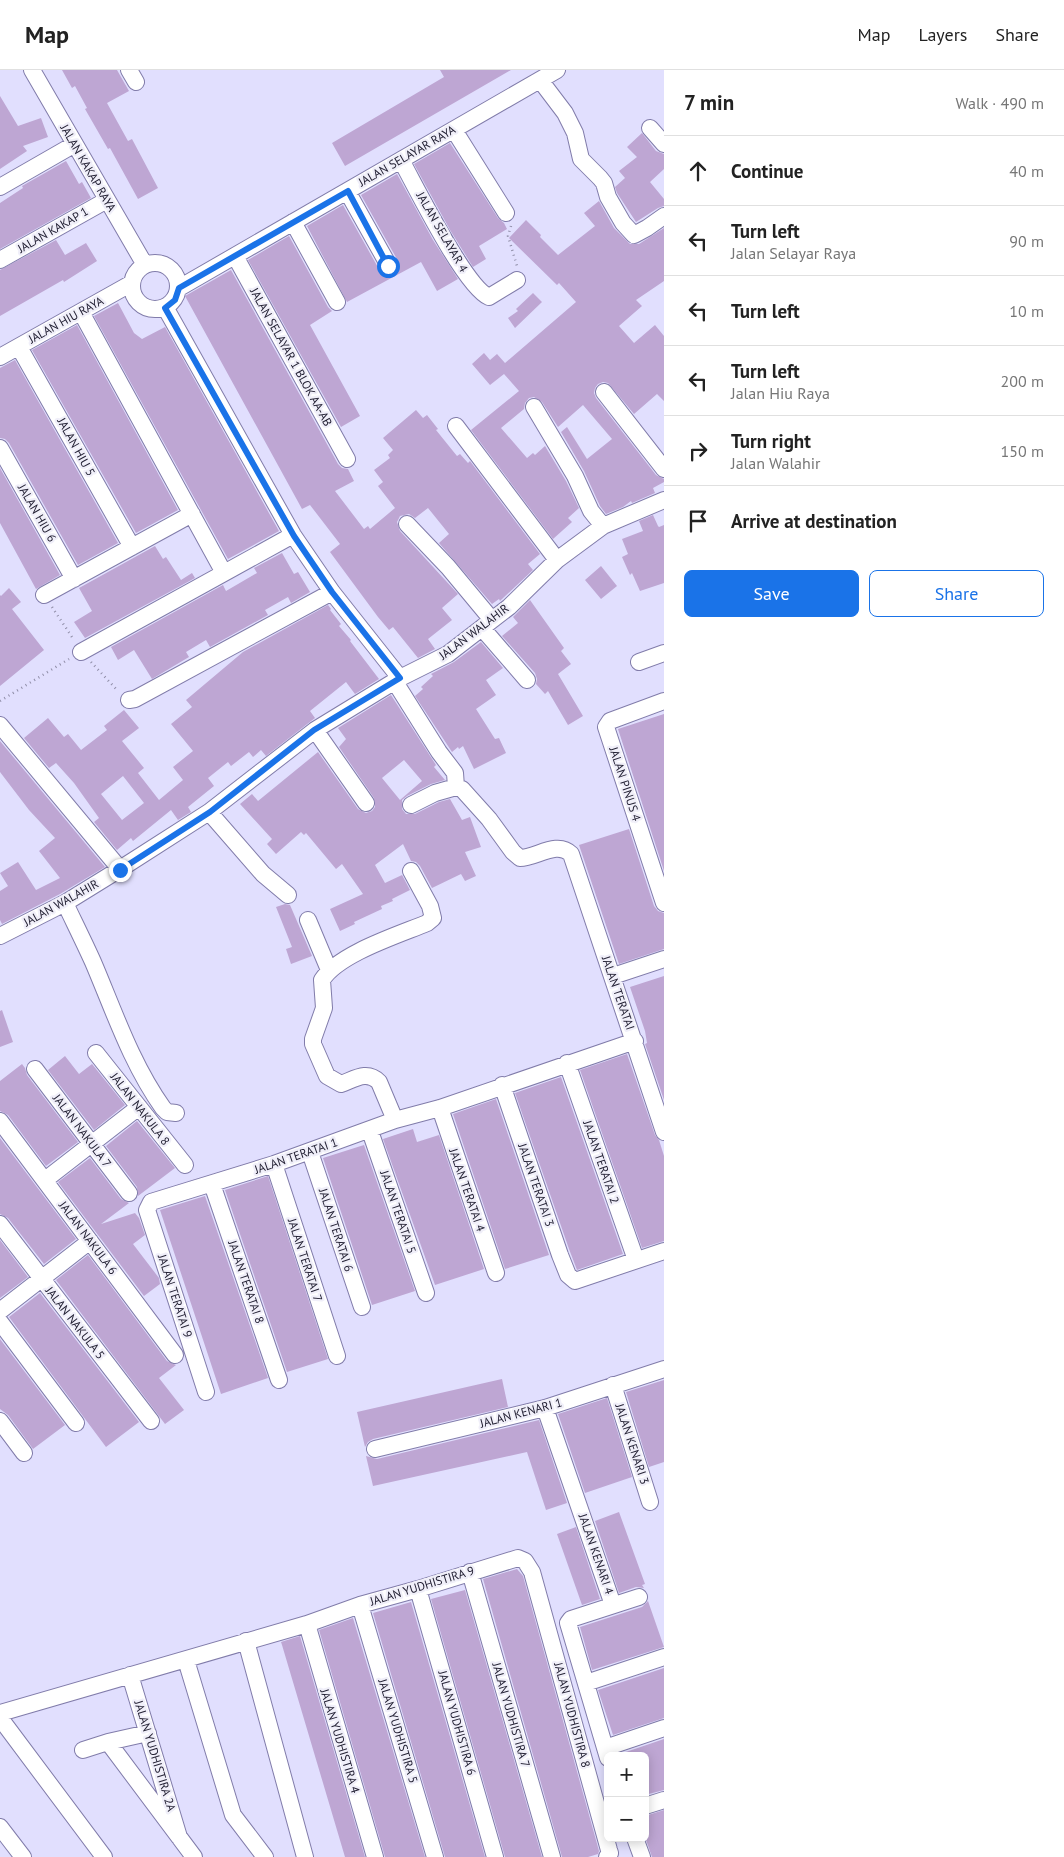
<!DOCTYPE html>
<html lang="en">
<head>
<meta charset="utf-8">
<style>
	body { margin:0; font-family:"PT Sans",sans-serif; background:#f6f6f6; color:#222 }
	.controls { position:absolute; right:15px; bottom:15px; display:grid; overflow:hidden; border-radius:8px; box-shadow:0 2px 12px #0003 }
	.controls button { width:45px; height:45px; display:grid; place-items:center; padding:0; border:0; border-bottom:1px solid #e0e0e0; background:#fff; color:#222; font:25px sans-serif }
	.stop { position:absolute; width:15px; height:15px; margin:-11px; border:4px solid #1a73e8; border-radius:50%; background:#fff }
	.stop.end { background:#1a73e8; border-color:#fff; box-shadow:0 1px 5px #0008 }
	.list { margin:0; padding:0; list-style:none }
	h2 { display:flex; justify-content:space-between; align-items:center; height:65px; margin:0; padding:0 20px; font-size:21px }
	h2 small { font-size:16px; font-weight:400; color:#767676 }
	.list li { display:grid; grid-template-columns:32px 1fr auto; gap:15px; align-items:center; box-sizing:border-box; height:70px; padding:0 20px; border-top:1px solid #e0e0e0 }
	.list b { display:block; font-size:19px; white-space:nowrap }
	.list p { margin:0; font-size:16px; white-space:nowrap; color:#767676 }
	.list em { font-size:16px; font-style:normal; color:#767676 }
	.actions { display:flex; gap:10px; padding:15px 20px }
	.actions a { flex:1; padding:11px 0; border:1px solid #1a73e8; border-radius:8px; text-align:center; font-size:18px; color:#1a73e8 }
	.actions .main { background:#1a73e8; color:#fff }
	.icon { flex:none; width:28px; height:28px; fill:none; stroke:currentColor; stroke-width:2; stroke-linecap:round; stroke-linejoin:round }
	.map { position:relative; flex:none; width:664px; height:1787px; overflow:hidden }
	header { display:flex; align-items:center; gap:30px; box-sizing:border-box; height:70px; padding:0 25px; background:#fff; border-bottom:1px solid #e0e0e0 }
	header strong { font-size:24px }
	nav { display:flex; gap:28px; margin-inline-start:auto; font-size:18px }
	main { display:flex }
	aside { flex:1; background:#fff }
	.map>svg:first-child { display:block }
	.building { fill:#bea6d3; fill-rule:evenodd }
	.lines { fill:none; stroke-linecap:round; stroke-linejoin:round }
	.minor-casing { stroke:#817caa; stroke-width:18 }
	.path { stroke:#908ea8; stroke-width:2.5; stroke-dasharray:1 4; stroke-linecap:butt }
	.minor { stroke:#fff; stroke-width:16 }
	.route { stroke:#1a73e8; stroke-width:6 }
	.labels { text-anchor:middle; stroke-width:4.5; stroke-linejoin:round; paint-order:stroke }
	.street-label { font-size:12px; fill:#242235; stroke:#f0eff9 }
</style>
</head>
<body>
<header>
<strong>Map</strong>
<nav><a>Map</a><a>Layers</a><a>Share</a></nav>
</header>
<main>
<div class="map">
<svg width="664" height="1787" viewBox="0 0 664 1787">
	<rect width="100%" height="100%" fill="#e1dffe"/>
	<!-- building -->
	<path class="building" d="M62 0H117L129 21 107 33 128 71 132 69 158 118 138 129 110 78 108 79 85 39 87 38 75 16 72 18Z
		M440 0H511L345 96 332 73 444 7Z
		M0 26 18 56 41 48 48 67 23 76 27 81 0 99Z
		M642 63 656 81 664 84V99L650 112 664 129V136L658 138 636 152 617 123 615 117 625 108 619 101 637 87 627 77Z
		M450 73 498 148 504 153 507 159 479 176 486 189 473 197 450 160 414 94Z
		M66 91 79 114 82 112 91 128 0 179V133L23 118 22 116Z
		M397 104 433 170 458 209 437 221 421 192 347 232 307 156 343 135 380 201 388 206 394 204 399 197 398 191 361 125Z
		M599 131 614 158 630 174H639L664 158V211L636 230 642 236 619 256 634 273 655 255 664 266V331L657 324 634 344 608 313 603 312 598 314 595 318 594 323 596 328 656 405 664 409V412L653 418 655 423 632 433 631 431 623 437 606 444 600 436 584 401 561 362 567 357 587 389 612 369 583 335 558 357 542 332 534 327 529 328 525 333 524 339 501 358 527 388 533 383 535 385 545 376 566 411 579 438 568 448 572 452 553 469 471 360 519 321 504 304 490 315 472 294 484 283 490 290 497 284 505 293 576 232 559 213 557 215 509 168 526 150 541 165 540 167 558 185 595 156 584 143Z
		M289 166 328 237 332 241 310 255 360 346 341 357 248 190Z
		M56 170 65 185 86 173 97 191 64 212 63 210 0 246V200Z
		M231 200 338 394 342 398 348 399 354 411 335 421 364 459 368 456 370 459 395 438 378 416 383 412 374 400 390 388 388 385 393 380 383 368 416 340 423 348 427 345 438 359 436 360 457 386 460 384 468 393 470 391 540 484 528 494 533 500 502 529 500 531 499 529 492 534 439 473 449 464 428 438 415 448 409 444 400 446 397 452 400 461 458 524 442 538 452 550 428 569 435 579 418 588 393 557 389 560 378 547 330 482 340 474 310 435 302 439 185 226Z
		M533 223 542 232 515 258 508 248 518 241 516 239Z
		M118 233 134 263 142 269 165 257 279 461 228 489 94 246Z
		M77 255 178 440 136 463 32 280Z
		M15 290 118 473 78 495 9 373 5 369 0 368V298Z
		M0 398 60 505 36 519 0 453Z
		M653 445 658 456 659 457 664 455V513L640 521 632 503 630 505 622 487 628 484 622 469 643 461 639 451Z
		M155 476 163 489 166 487 181 510 192 503 195 508 85 568 74 552 92 541 79 518Z
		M282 483 294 504 298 502 310 522 291 533 288 527 265 540 268 545 210 577 206 570 186 582 189 587 152 609 134 580 118 590 111 577 223 515 226 521 257 503 254 498Z
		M601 496 617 516 601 529 585 510Z
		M9 518 21 532 12 539 44 580 0 616V525L1 526Z
		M530 530 564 578 561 581 571 594 558 604 583 646 568 655 548 621 545 624 536 614 537 609 535 603 502 566 518 553 513 547Z
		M328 535 331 539 330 540 341 554 339 556 351 570 350 571 379 609 355 624 346 612 310 641 315 648 266 686 261 680 253 687 249 682 231 696 228 692 208 708 214 716 188 737 191 742 178 750 171 740 133 771 131 768 117 780 94 752 99 748 74 713 56 693 49 698 24 668 48 648 64 667 68 664 81 680 107 660 104 656 124 640 139 658 122 671 144 698 138 703 159 730 183 710 173 697 193 681 171 654 192 637 186 630 243 582ZM123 706 144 733 122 750 101 724Z
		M481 572 503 598 486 610 496 625 476 639 495 669 499 668 506 683 474 699 463 676 459 679 458 677 452 682 415 626 423 619 421 617 433 606 431 604 454 592Z
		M391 625 436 695 434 697 445 710 431 714 407 726 402 730V739L406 744H415L439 732 450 729 462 750 470 747 481 777 465 782 476 806 465 811 461 804 432 818 420 796 416 792 411 791 403 774 375 795 385 813 402 805 410 820 392 829 393 831 381 836 382 839 354 852 355 854 340 861 330 839 363 824 342 794 336 799 306 763 304 765 301 762 276 784 267 774 272 769 240 734 252 724 258 731 318 682 358 739 366 743 372 741 375 737 374 728 339 677 346 669 338 658ZM404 690 422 711 400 730 382 708Z
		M664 644V801L618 659Z
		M0 671 105 797 60 824 2 854 0 850V821L8 816 0 803 18 792 36 820 60 808 39 781 55 768 29 740 0 702Z
		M629 759 654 836 658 841 664 843V879L619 894 579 775Z
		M285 834 290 835 312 886 291 894 286 879 292 877 276 837Z
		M664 906V1030L645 974 647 973 645 961 630 917Z
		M2 940 13 972 0 977V941Z
		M627 984 655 1065 659 1070 664 1086V1171L642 1178 580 1000Z
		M65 986 79 1004 92 994 125 1035 94 1060 48 1000Z
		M22 994 25 998 27 1005 78 1072 46 1096 8 1045 0 1041V1011Z
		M561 1007 623 1184 577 1200 569 1179 515 1023Z
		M496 1029 549 1185 505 1199 453 1044Z
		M137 1051 175 1098 138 1126 137 1117 106 1076Z
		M413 1059 417 1072 439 1065 484 1199 435 1215 383 1069Z
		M0 1068 76 1169 44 1194 8 1148 0 1144Z
		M364 1075 415 1221 372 1235 323 1088Z
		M90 1088 121 1129 129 1133 101 1154 135 1143 139 1148 145 1165 133 1174 159 1208 160 1214 144 1226 58 1112Z
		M268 1106 328 1289 287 1302 225 1120Z
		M205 1126 268 1308 221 1324 160 1140Z
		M0 1170 28 1207 0 1228Z
		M88 1185 167 1291 176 1295 159 1308 184 1340 165 1354 56 1210Z
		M40 1223 139 1352 106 1377 9 1247Z
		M0 1269 65 1355 33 1379 8 1345 0 1339Z
		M502 1309 508 1337 373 1369 368 1372 365 1377 357 1342Z
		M664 1310V1392L649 1397 626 1322Z
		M607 1328 632 1407 585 1423 558 1344Z
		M539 1350 567 1433 546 1440 527 1382 373 1416 366 1386 377 1389Z
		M619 1442 645 1514 642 1515 644 1518 636 1517 619 1523 595 1451Z
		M576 1457 600 1529 582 1535 557 1464Z
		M517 1499 523 1506 599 1781 598 1784 588 1787H562L483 1509Z
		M465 1520 542 1787H505L431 1529Z
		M648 1531 664 1577 592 1600 580 1557 642 1537Z
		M411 1532 485 1787H445L373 1543Z
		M353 1548 425 1787H385L319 1560Z
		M300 1566 365 1787H345L282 1575 281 1572Z
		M664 1598V1648L613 1665 598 1620Z
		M664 1669V1720L645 1725V1686H620V1684Z
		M664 1740V1787H652L645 1767V1746Z"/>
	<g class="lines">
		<!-- minor casing -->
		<g class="minor-casing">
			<path id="minor" d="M32 0 145 195
				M129 0 136 12
				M540 10 565 43 575 63 581 89 600 108 604 113 608 127 623 153 634 165 647 158 664 146
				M650 58 664 74
				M454 60 506 143
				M401 90C416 117 465 217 489 227L517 210
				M0 117 75 74
				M347 121 389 196
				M293 152 337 232
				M235 186 347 389
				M0 190 107 130
				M132 216a23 23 0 1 1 46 0a23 23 0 1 1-46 0Z
				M179 218 557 0
				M165 237 293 465 332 522 400 608
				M81 242 224 503
				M19 277 132 477
				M0 287 132 213
				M604 322 664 399
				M534 337 575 406 591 441 603 456
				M456 356 557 490
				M0 378 74 509
				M407 454 448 497 492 550
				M44 525 192 444
				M482 558 527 610
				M81 582 293 465
				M639 592 664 583
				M395 612 439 682 455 703 456 717
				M129 630 135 629 332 522
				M664 631 610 651 606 657 664 833
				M0 655 120 799
				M315 660 366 733
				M411 735 435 723 456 717 462 719 489 749 513 782 520 788C536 788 557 770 571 784L664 1062
				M209 742 263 804 288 825
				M65 833C74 852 84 872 93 892 114 941 131 993 163 1038L167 1042 176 1043
				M308 850 329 900
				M0 866 65 833 120 799 209 742 315 660 400 608 448 584 509 537 557 490 603 456 664 430
				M613 906 664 889
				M96 983 185 1095
				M567 993 636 1190
				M35 999 129 1123
				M502 1015 560 1185 568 1205 575 1211 664 1181
				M440 1038 496 1203
				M395 1050 379 1012C367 1000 355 1009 341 1014L327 1006 313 974V969L324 938 322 910C338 884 398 865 427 853L433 848 430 836 411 801
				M0 1051 175 1285
				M370 1061 426 1223
				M310 1082 362 1237
				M274 1094 337 1286
				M45 1110 139 1037
				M212 1114 279 1310
				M0 1154 151 1351
				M0 1241 90 1171
				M0 1252 76 1353
				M613 1315 650 1432
				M206 1322 147 1140 151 1132 274 1094 395 1050 440 1038 635 971
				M545 1338 613 1535
				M0 1351 24 1383
				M375 1379 545 1338 664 1299
				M470 1502 552 1787
				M418 1519 495 1787
				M360 1535 435 1787
				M307 1554 375 1787
				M246 1571 305 1787
				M186 1590 233 1745 265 1787
				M130 1605 179 1767
				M586 1613 664 1587
				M0 1643 307 1554 360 1535 418 1519 518 1488 525 1491 532 1502 609 1780 610 1783 607 1787
				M0 1648 104 1787
				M108 1672 194 1787
				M605 1678 664 1658
				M83 1680 108 1672 148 1663
				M608 1688 568 1553 571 1549 639 1527
				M645 1736 664 1730
				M0 1757 23 1787
				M635 1768 642 1787"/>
		</g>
		<!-- path -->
		<path class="path" d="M511 156 508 166 517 196
			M52 537 74 570
			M91 592 118 621
			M0 631 69 589"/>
		<!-- minor -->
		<use href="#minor" class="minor"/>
	</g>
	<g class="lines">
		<!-- route -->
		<path class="route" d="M120 800 210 742 314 660 400 608 332 522 294 466 165 238 175 230 179 218 348 121 388 196"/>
	</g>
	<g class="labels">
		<!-- street labels -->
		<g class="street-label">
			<text transform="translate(407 86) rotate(-30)" y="4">JALAN SELAYAR RAYA</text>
			<text transform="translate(88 98) rotate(60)" y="4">JALAN KAKAP RAYA</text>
			<text transform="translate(53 160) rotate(-30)" y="4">JALAN KAKAP 1</text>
			<text transform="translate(442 162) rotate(60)" y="4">JALAN SELAYAR 4</text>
			<text transform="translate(66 250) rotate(-29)" y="4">JALAN HIU RAYA</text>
			<text transform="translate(291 287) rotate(61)" y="4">JALAN SELAYAR 1 BLOK AA-AB</text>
			<text transform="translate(76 377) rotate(61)" y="4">JALAN HIU 5</text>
			<text transform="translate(37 443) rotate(60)" y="4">JALAN HIU 6</text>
			<text transform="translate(474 562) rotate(-37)" y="4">JALAN WALAHIR</text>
			<text transform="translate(625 714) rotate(72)" y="4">JALAN PINUS 4</text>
			<text transform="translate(61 833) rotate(-29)" y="4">JALAN WALAHIR</text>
			<text transform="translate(618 923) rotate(71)" y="4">JALAN TERATAI</text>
			<text transform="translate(140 1039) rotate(52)" y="4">JALAN NAKULA 8</text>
			<text transform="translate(82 1061) rotate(53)" y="4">JALAN NAKULA 7</text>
			<text transform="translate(296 1086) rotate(-19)" y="4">JALAN TERATAI 1</text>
			<text transform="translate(601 1092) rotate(71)" y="4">JALAN TERATAI 2</text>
			<text transform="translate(536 1115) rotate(71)" y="4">JALAN TERATAI 3</text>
			<text transform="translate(467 1120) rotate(71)" y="4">JALAN TERATAI 4</text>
			<text transform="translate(398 1142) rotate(71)" y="4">JALAN TERATAI 5</text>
			<text transform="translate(336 1160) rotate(72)" y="4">JALAN TERATAI 6</text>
			<text transform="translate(88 1168) rotate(53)" y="4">JALAN NAKULA 6</text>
			<text transform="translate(305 1190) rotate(72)" y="4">JALAN TERATAI 7</text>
			<text transform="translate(246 1212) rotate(71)" y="4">JALAN TERATAI 8</text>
			<text transform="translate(175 1226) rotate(72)" y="4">JALAN TERATAI 9</text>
			<text transform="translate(75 1253) rotate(52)" y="4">JALAN NAKULA 5</text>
			<text transform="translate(521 1343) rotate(-15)" y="4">JALAN KENARI 1</text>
			<text transform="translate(632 1374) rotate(72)" y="4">JALAN KENARI 3</text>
			<text transform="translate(596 1484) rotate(71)" y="4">JALAN KENARI 4</text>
			<text transform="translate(422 1516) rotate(-17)" y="4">JALAN YUDHISTIRA 9</text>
			<text transform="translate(511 1645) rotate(74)" y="4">JALAN YUDHISTIRA 7</text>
			<text transform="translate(572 1645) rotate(75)" y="4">JALAN YUDHISTIRA 8</text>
			<text transform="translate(457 1653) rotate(74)" y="4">JALAN YUDHISTIRA 6</text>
			<text transform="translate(398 1661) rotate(73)" y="4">JALAN YUDHISTIRA 5</text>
			<text transform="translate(340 1671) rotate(73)" y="4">JALAN YUDHISTIRA 4</text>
			<text transform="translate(155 1686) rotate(73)" y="4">JALAN YUDHISTIRA 2A</text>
		</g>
	</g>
</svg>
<div class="controls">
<button>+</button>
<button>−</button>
</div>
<div class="stop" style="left:388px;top:196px"></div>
<div class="stop end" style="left:120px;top:800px"></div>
</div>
<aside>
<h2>7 min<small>Walk · 490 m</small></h2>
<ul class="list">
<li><svg class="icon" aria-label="ahead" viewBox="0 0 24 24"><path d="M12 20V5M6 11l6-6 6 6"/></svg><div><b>Continue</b></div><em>40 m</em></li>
<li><svg class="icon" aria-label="left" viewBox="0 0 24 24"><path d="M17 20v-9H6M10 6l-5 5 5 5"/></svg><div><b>Turn left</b><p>Jalan Selayar Raya</p></div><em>90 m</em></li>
<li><svg class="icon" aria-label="left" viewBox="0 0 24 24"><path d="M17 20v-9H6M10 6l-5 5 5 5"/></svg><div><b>Turn left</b></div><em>10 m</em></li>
<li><svg class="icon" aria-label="left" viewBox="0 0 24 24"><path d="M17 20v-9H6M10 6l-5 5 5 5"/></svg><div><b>Turn left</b><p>Jalan Hiu Raya</p></div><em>200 m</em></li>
<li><svg class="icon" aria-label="right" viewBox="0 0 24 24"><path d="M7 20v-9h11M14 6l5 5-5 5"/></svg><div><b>Turn right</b><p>Jalan Walahir</p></div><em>150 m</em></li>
<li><svg class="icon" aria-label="arrive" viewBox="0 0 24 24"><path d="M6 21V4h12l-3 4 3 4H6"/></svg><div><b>Arrive at destination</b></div></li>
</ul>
<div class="actions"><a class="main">Save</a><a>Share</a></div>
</aside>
</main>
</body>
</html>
